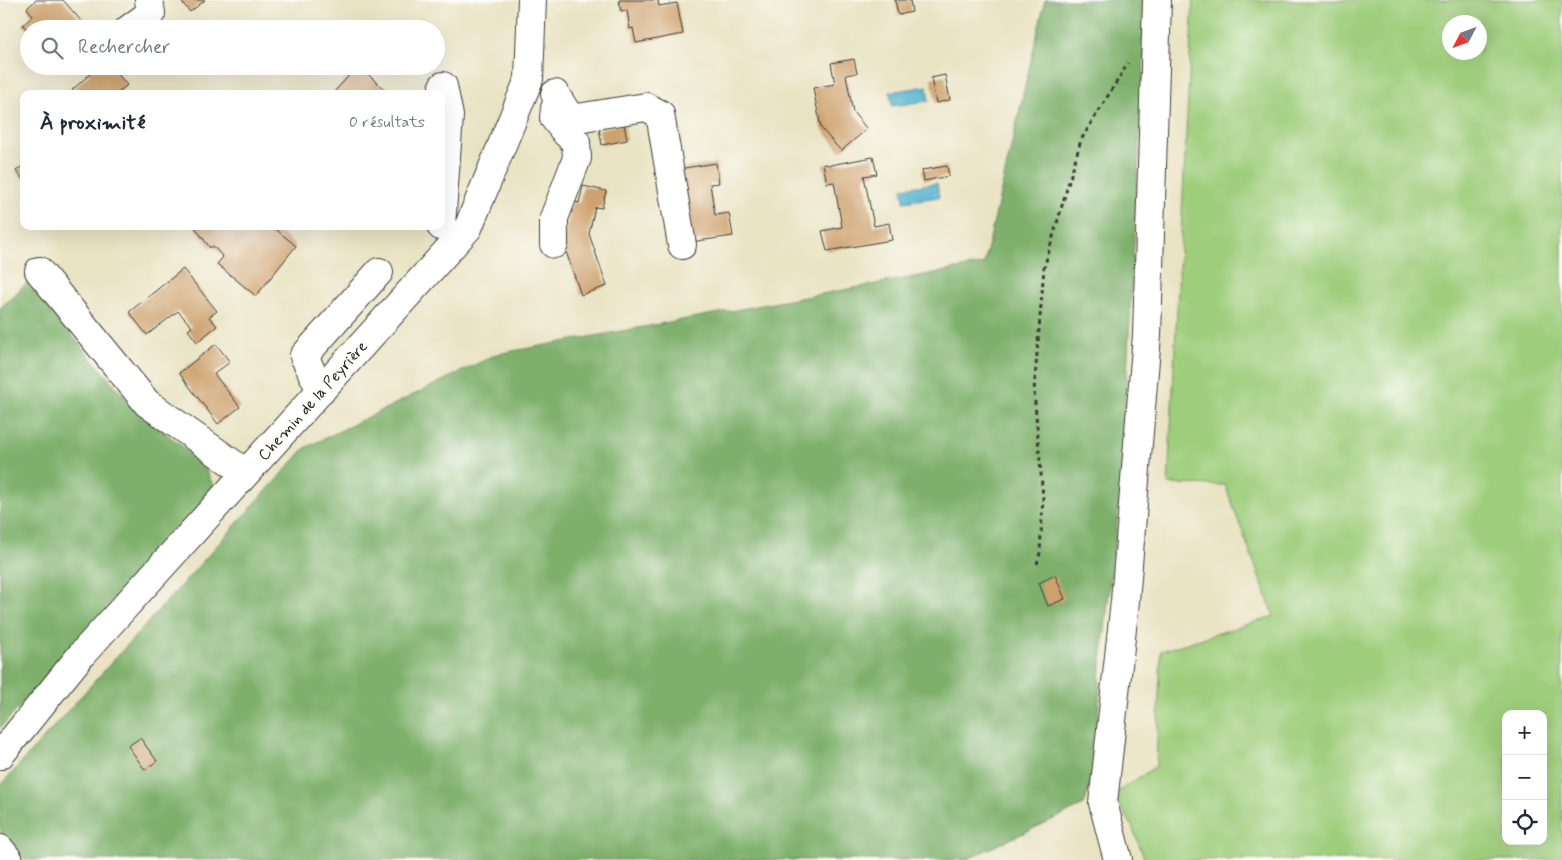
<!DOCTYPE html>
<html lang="fr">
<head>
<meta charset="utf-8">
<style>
	body { margin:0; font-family:Mynerve,sans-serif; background:#f6f6f7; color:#1f2937 }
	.controls { position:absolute; right:15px; bottom:15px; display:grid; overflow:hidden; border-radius:10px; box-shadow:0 5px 20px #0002 }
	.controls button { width:45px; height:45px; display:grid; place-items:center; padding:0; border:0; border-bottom:1px solid #e0e1e3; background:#fff; color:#1f2937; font:25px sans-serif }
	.compass { position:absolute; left:1442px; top:15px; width:45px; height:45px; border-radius:50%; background:#fff; box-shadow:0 5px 20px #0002; rotate:229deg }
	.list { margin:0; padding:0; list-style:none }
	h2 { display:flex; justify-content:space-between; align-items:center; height:65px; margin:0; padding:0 20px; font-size:21px }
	h2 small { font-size:16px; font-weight:400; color:#747a83 }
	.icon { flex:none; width:28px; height:28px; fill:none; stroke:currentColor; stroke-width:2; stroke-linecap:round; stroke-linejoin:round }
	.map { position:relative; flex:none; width:1562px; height:860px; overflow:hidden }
	.search { position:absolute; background:#fff; box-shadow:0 5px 20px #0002; left:20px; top:20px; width:425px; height:55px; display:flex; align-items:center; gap:12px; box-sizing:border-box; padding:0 18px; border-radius:28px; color:#747a83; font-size:19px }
	.panel { position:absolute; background:#fff; box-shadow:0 5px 20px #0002; left:20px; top:90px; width:425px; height:140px; border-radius:10px }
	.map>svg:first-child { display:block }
	.green { fill:#9ecd7c; stroke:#5d744c; fill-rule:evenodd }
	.forest { fill:#7eb06c; stroke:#4d6644 }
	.water { fill:#4eafcd; stroke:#356674 }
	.building { fill:#cea16e }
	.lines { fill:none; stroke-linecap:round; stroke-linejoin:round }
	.minor-casing { stroke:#3b3a35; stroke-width:30 }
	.path { stroke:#3b3a35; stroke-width:3; stroke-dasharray:4 4; stroke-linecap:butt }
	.minor { stroke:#fff; stroke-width:28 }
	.labels { text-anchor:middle; stroke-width:5; stroke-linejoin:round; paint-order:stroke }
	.street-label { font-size:16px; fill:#1c1c1c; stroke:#fdfcf7 }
</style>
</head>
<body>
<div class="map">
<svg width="1562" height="860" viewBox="0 0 1562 860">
	<rect width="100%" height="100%" fill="#fdfcf7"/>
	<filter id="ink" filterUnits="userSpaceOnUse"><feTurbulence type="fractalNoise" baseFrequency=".02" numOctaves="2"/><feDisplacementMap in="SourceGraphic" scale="10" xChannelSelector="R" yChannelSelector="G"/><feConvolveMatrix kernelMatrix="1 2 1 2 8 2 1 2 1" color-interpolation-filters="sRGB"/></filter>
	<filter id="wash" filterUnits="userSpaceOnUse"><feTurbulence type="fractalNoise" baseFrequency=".0096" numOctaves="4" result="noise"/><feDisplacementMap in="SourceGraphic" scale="20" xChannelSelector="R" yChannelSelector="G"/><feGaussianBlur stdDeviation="1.12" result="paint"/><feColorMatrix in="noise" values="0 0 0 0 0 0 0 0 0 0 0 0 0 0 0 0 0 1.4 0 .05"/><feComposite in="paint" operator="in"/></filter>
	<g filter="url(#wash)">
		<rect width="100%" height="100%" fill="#e9e3c3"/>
		<!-- green -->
		<path class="green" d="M1193 0H1562V860H1145L1131 824 1113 795 1156 766 1161 651 1274 616 1225 485 1168 484ZM1450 22H1480V52H1450ZM1506 714H1543V841H1506Z"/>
		<!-- forest -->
		<path class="forest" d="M1045 0H1147L1121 486 1101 665 1095 770 1084 805 965 860H26L3 837 0 829V786L305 448 497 354 984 264Z
			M27 283 135 409 202 462 218 495 0 728V308Z"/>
		<!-- water -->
		<path class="water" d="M927 86 929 101 892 106 890 92Z
			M937 183 939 197 904 202 902 188Z"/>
		<g id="blocks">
			<!-- building -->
			<path class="building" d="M36 0H63L88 29H29V32L23 25 33 16 27 8Z
				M180 0H205L190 12Z
				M619 0H658L659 6 677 3 683 34 636 43 633 28 630 29 627 10 621 11Z
				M895 0H910L912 12 898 15Z
				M854 59 857 73 846 75 853 112 867 129 841 151 821 128 813 88 835 84 831 63Z
				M83 66H111L127 85 118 93 119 94H76L72 90 90 74Z
				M358 66H359L389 94H332Z
				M945 75 950 100 936 103 931 78Z
				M624 124 627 140 602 145 599 129Z
				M873 157 877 174 864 176 874 226 889 223 892 240 827 251 822 231 842 227 834 182 827 183 823 164 830 165Z
				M716 163 719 183 710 184 715 215 729 213 733 236 690 242 678 169Z
				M22 166 24 168V180L16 171Z
				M947 166 949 176 924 181 922 170Z
				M583 186 606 191 602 208 595 207 589 234 607 286 581 295 563 243 572 201 579 203Z
				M194 226H229L233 231 237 226H272L296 246 256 296 217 264 223 257 213 246 210 248Z
				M183 269 217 311 209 317 217 326 197 342 188 330 192 327 178 311 147 335 129 312Z
				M216 344 230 362 214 374 240 407 218 424 179 373Z
				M1055 575 1065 599 1048 606 1039 583Z
				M140 738 157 761 145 770 128 746Z"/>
		</g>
	</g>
	<g filter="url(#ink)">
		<use href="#blocks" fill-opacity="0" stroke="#3b3a35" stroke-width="1"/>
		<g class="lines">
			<!-- minor casing -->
			<g class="minor-casing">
				<path id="minor" d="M129 29 151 13 149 0
					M555 94 571 119 646 107 660 114 682 245
					M441 226 449 116 443 86
					M554 244V218L577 158 576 142 566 133 554 118 555 108
					M39 271 147 403 246 473
					M321 391 304 356 379 272
					M0 755 82 654 468 228 529 79 532 0
					M0 849 9 860
					M1118 860 1103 803 1125 601 1147 335 1157 0"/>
			</g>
			<!-- path -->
			<path class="path" d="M1037 564 1040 553 1043 497 1034 391 1044 268 1081 140 1128 63"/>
			<!-- minor -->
			<use href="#minor" class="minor"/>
		</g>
	</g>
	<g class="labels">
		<!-- street labels -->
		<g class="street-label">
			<text transform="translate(312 400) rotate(-48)" y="6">Chemin de la Peyrière</text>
		</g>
	</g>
</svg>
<div class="controls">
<button>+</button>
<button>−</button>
<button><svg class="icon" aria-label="locate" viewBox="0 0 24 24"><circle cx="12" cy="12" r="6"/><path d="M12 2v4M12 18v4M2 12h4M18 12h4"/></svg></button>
</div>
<svg class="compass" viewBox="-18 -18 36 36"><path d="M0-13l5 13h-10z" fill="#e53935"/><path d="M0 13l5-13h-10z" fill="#747a83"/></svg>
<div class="search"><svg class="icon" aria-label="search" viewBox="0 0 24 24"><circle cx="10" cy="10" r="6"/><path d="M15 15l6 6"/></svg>Rechercher</div>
<section class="panel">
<h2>À proximité<small>0 résultats</small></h2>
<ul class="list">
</ul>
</section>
</div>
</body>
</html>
